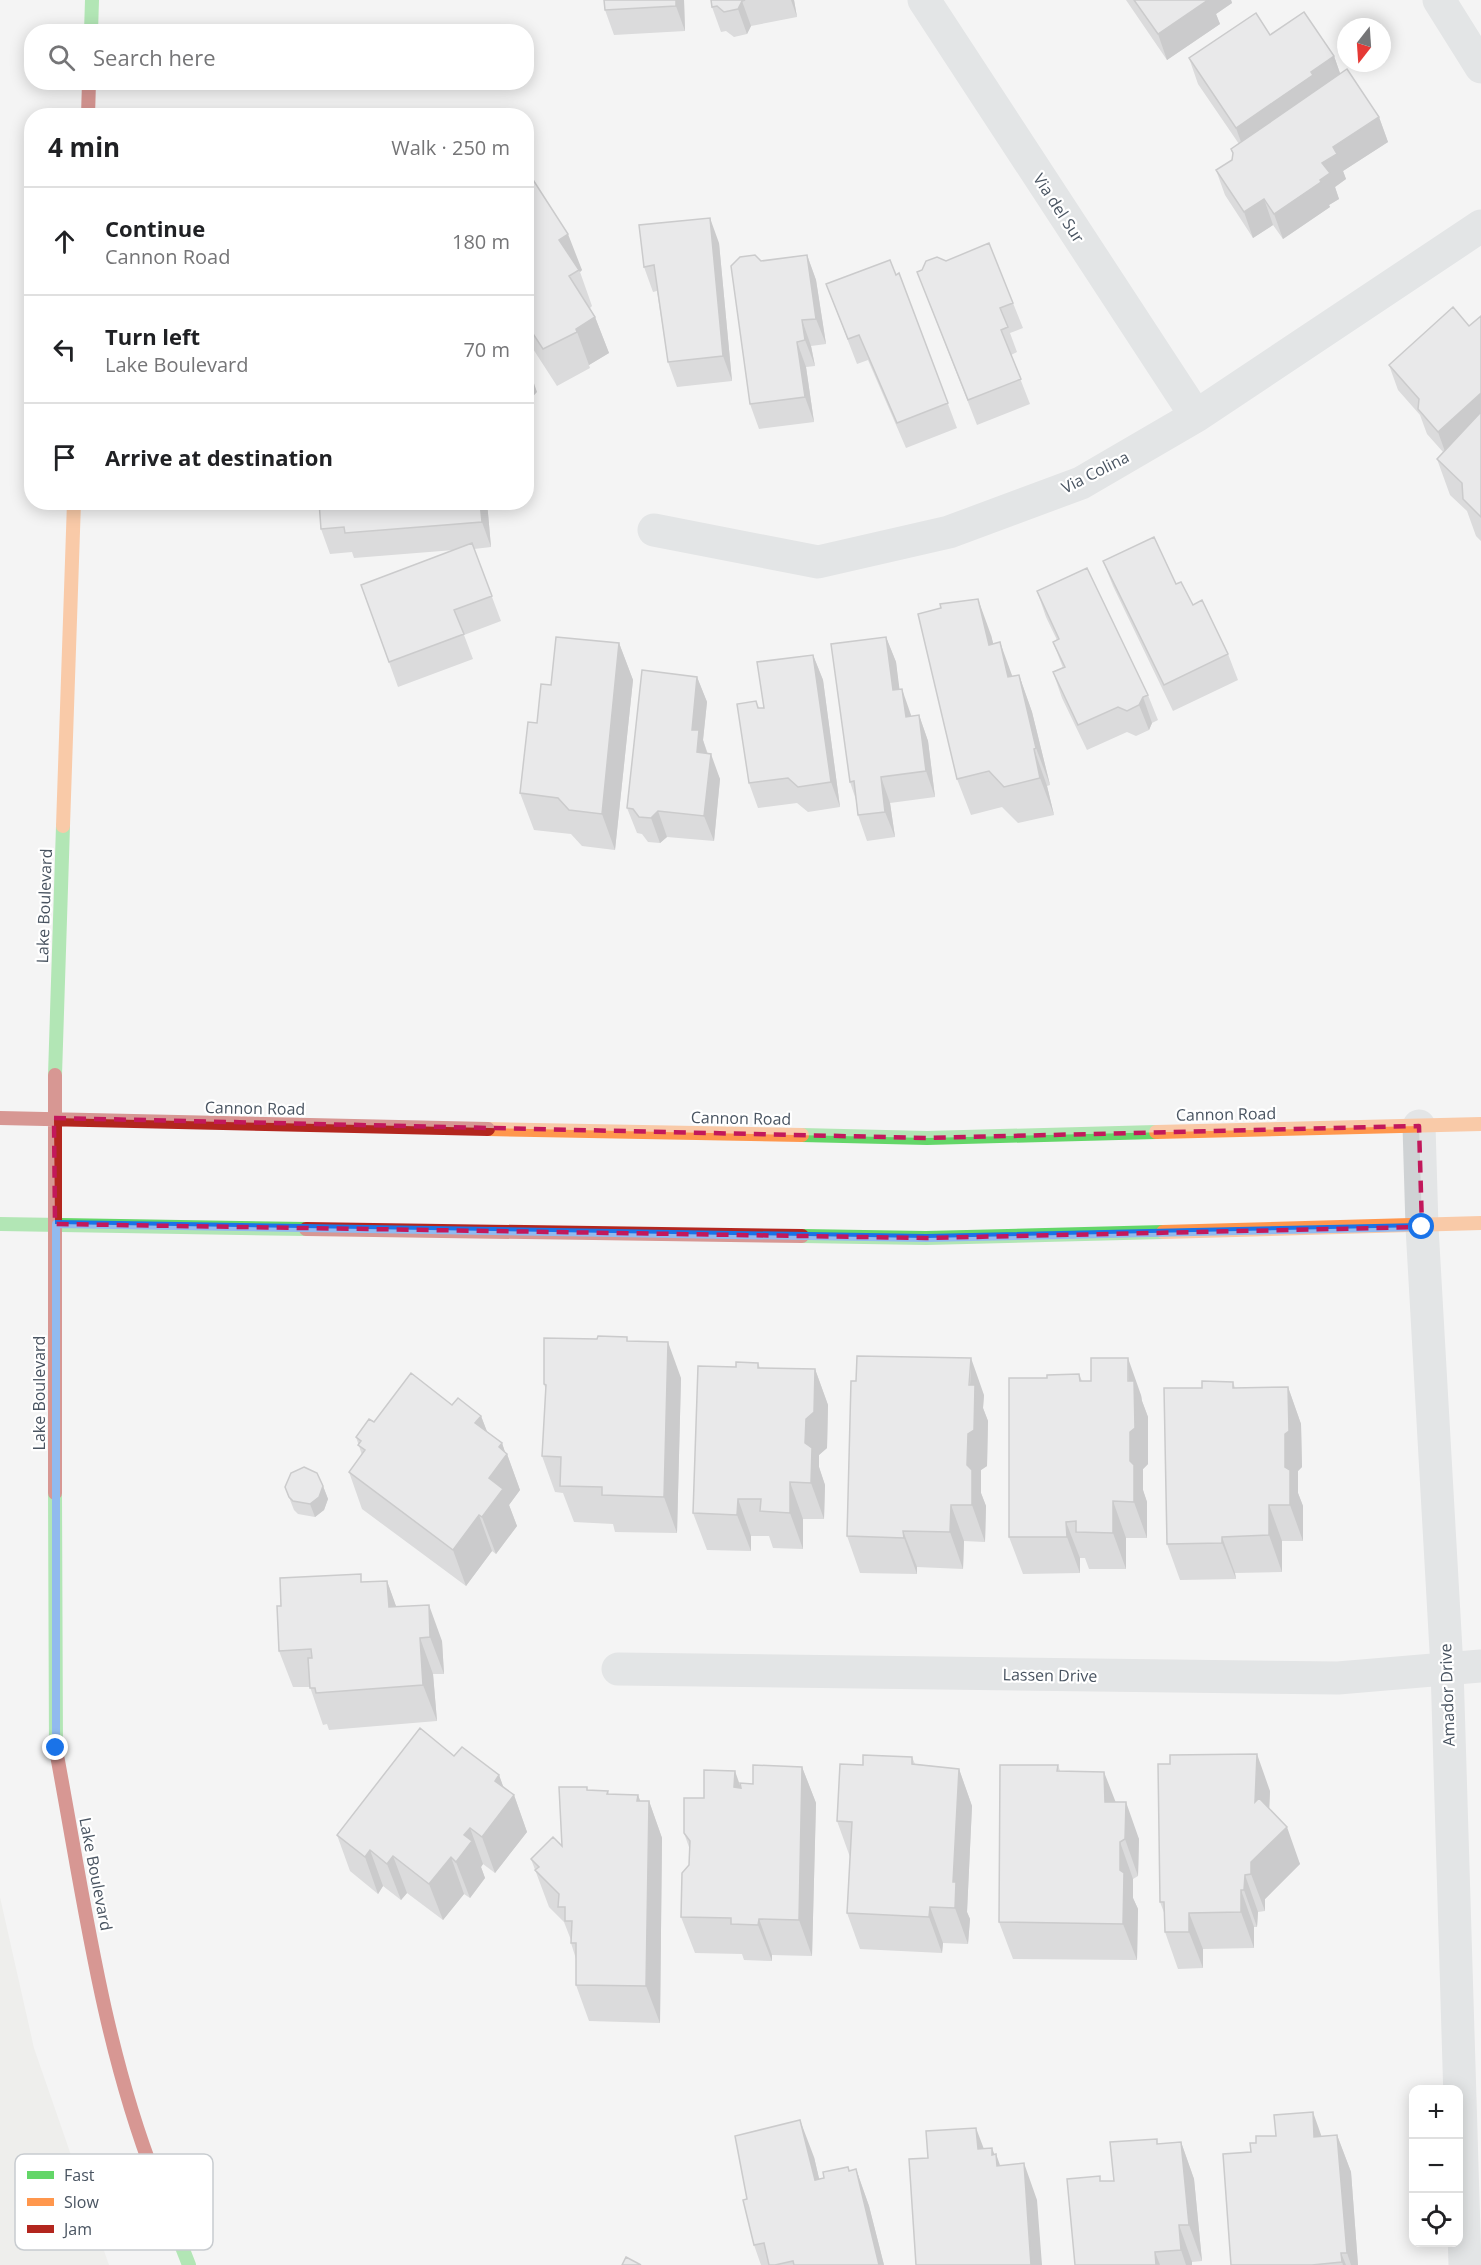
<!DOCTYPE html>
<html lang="en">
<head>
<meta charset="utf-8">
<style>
	body { margin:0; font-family:"Open Sans",sans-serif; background:#f6f6f6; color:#202124 }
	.controls { position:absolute; right:18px; bottom:18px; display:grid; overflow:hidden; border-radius:12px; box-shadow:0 3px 15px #0003 }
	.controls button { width:54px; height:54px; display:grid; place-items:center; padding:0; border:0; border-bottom:2px solid #e0e0e0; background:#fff; color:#202124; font:30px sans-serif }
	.compass { position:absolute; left:1337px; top:18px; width:54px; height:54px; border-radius:50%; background:#fff; box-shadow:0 3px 15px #0003; rotate:197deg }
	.stop { position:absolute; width:18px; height:18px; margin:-14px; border:4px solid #1a73e8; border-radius:50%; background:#fff }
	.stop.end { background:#1a73e8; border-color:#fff; box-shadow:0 2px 6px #0008 }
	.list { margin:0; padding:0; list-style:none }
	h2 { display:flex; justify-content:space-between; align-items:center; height:78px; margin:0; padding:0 24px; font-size:26px }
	h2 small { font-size:20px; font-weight:400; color:#757577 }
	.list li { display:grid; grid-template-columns:39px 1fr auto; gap:18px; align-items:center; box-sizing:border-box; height:108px; padding:0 24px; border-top:2px solid #e0e0e0 }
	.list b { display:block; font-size:22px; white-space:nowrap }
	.list p { margin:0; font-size:20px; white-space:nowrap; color:#757577 }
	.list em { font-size:20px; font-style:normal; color:#757577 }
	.icon { flex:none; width:33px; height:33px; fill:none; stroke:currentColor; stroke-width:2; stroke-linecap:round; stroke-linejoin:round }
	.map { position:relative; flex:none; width:1481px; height:2265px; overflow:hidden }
	.search { position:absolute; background:#fff; box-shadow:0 3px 15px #0003; left:24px; top:24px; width:510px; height:66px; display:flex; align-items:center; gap:15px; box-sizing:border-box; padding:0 21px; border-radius:24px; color:#757577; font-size:22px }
	.panel { position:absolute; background:#fff; box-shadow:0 3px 15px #0003; left:24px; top:108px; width:510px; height:402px; border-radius:24px }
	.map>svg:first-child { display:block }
	.commercial { fill:#e7e7e3 }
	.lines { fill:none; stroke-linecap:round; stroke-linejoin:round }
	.street { stroke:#cfd2d4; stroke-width:33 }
	.fast { stroke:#63d668; stroke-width:14 }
	.slow { stroke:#ff974d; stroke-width:14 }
	.jam { stroke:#b3261e; stroke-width:14 }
	.wall { fill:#bcbcbe }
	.shaded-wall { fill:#99999b }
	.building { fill:#dbdbdd; stroke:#99999b; stroke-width:1.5 }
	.route { stroke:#1a73e8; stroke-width:8 }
	.marked { fill:none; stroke:#c2185b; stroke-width:4.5; stroke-dasharray:12 8; stroke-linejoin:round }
	.labels { text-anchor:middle; stroke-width:4.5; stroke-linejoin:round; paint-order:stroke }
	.street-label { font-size:16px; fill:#495461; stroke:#fff }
	.key { fill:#fff; stroke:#c8ccd0; stroke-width:1.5 }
	.key-label { font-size:16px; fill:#495461 }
</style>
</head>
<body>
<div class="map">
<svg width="1481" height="2265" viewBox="0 0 1481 2265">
	<rect width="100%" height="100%" fill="#f4f4f4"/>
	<!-- commercial -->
	<path class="commercial" d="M0 1897 34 2048 109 2265H0Z"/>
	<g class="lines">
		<!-- street -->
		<path class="street" d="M924 0 1196 416
			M1439 0 1481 67
			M654 530 818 562 949 532 1081 483 1196 416 1481 226
			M1419 1126 1422 1227 1447 1668 1465 2265
			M618 1669 1338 1678 1481 1666"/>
		<!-- fast -->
		<path class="fast" d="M91 32 92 0
			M55 1075 63 826
			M802 1135 927 1138 1156 1132
			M0 1224 306 1229
			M802 1236 926 1238 1163 1232
			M55 1493 56 1750
			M155 2178 189 2265"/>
		<!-- slow -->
		<path class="slow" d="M63 826 74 502
			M488 1129 802 1135
			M1156 1132 1481 1124
			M1163 1232 1481 1223"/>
		<!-- jam -->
		<path class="jam" d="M88 116 89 82
			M0 1118 488 1129
			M306 1229 802 1236
			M55 1493V1075
			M56 1750C83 1893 102 2042 155 2178"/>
	</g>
	<!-- wall -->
	<path class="wall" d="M684 0 685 31 614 35 605 10Z
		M711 0H794L797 17 751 26 747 34 734 37 726 31 721 32 712 7Z
		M1126 0H1231L1232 3 1216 14 1220 24 1167 60Z
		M1270 35 1334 56 1340 73 1379 117 1388 142 1343 171 1346 179 1335 187 1339 199 1329 205 1330 207 1283 239 1273 225 1253 238 1225 195 1216 170 1232 160 1233 155 1231 149 1239 144 1198 84 1189 58Z
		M526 173 582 270 580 272 592 306 590 308 595 317 609 353 589 365 590 368 557 386 526 338Z
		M719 243 732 381 677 387 668 362 657 291 653 292 644 267Z
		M807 255 816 280 826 344 811 346 815 366 806 367 814 422 759 429 750 404 761 261Z
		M917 272 1013 303 1023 328 1010 333 1017 352 1011 355 1030 404 977 425Z
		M899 273 957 428 906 448 868 360 857 364 826 284 896 275Z
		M1481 316V541L1476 536 1467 511 1450 495 1437 459 1443 452 1427 434 1420 415 1398 390 1389 365 1469 326Z
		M487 502 491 547 474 549 501 621 464 635 473 659 398 687 361 585 454 550 354 558 352 552 330 554 321 529Z
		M1103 561 1193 605 1228 654 1238 680 1173 711 1113 586Z
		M1037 591 1148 695 1158 720 1152 723 1149 730 1136 736 1127 732 1087 750 1062 698 1053 672 1063 668 1053 642 1057 640 1046 617Z
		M991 635 993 644 1012 676 1019 675 1032 712 1050 785 1047 786 1054 815 1018 823 1002 807 971 815 957 779Z
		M886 637 896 662 899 690 911 716 919 715 928 741 935 797 890 803 895 837 867 841 858 815 856 800 850 782Z
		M619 643 633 680 615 850 582 846 571 834 534 830 520 793 537 723 551 685Z
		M813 655 823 680 840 807 808 812 797 803 758 808 749 783 756 701 759 708H764Z
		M697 677 707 702 703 740 708 754 720 779 714 841 667 837 660 843 648 842 642 834 637 833 627 808Z
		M629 1341 681 1378 677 1533 615 1532 613 1524 574 1522 563 1493 555 1492 542 1456 546 1390 544 1384Z
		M758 1363 760 1368 815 1369 828 1405 827 1448 819 1455V1467L825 1485 824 1519H803V1549L773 1548 769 1536H751V1551L707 1550 693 1513 736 1367Z
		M1079 1374 1082 1381 1141 1395 1142 1401 1148 1417V1464L1143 1469V1490L1147 1502V1538H1126V1569H1089L1085 1558H1080V1573L1023 1574 1009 1537 1047 1378Z
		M1233 1382 1235 1388 1288 1387 1301 1424 1302 1467 1298 1471V1493L1303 1506V1541H1282V1572L1235 1573 1236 1579 1180 1580 1167 1544 1202 1388Z
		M984 1395 983 1408 988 1421 987 1466 981 1470V1493L986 1506 985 1542 964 1541 963 1569 917 1567V1574L860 1573 847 1536Z
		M452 1405 481 1416 487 1432 502 1443 505 1452 507 1454 520 1490 509 1505 517 1526 496 1554 492 1551 466 1586 362 1509 349 1472 362 1455 356 1437 374 1422Z
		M323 1486 328 1499 324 1510 315 1517 298 1514 294 1510 285 1487Z
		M387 1581 396 1607 442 1641 444 1674H433L437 1721 329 1730 327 1724 323 1725 310 1687H293L279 1651 281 1606 364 1582Z
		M454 1756 499 1775 503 1787 514 1795 527 1832 495 1873 483 1864 481 1867 485 1878 470 1898 464 1894 443 1920 407 1893 401 1900 383 1886 378 1894 350 1871 337 1835Z
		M912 1757 915 1764 959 1769 972 1806 967 1912 970 1919 968 1944 943 1943 942 1953 860 1949 847 1913 850 1857 837 1821 863 1765Z
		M1058 1765 1060 1771 1115 1802 1139 1839 1138 1876 1133 1879V1898L1138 1909 1137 1960 1013 1959 999 1922Z
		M802 1767 816 1803 812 1956 772 1955V1961L744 1960 742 1954 695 1953 681 1917 689 1865 690 1850 684 1833 704 1798 753 1784Z
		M588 1790 608 1791 609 1795H638L640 1801H649L662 1838 660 2023 589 2021 576 1985V1959L571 1943V1940L564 1922 549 1907 531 1859 562 1846Z
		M1270 1791 1269 1809 1300 1864 1265 1899V1911L1258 1912 1257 1927H1254V1948L1203 1949V1968L1178 1969 1165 1932V1915L1160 1902Z
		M1337 2135 1351 2172 1358 2265H1231L1251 2152 1321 2136Z
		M1181 2142 1194 2179 1202 2261 1192 2262V2265H1075L1102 2181H1114L1158 2144Z
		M814 2157 819 2179 824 2178 848 2167 850 2171 856 2169 869 2206 884 2265H761L754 2245 747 2199Z"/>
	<!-- shaded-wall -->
	<path class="shaded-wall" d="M676 0H684L685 31 676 6Z
		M791 0H794L797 17Z
		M1208 0H1231L1232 3 1216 14 1220 24 1167 60 1158 34Z
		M742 1 751 26 747 34 738 9Z
		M1334 56 1343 82 1245 153 1236 128 1311 72Z
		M1379 117 1388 142 1343 171 1346 179 1335 187 1339 199 1329 205 1330 207 1283 239 1274 214 1320 180 1322 163 1333 147Z
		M1264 199 1273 225 1253 238 1244 212Z
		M710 218 719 243 732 381 723 356Z
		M568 234 582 270 580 272 559 240Z
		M807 255 816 280 826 344 816 319Z
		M595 317 609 353 589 365 576 329Z
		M802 320 811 346 815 366 805 340Z
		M797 342 806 367 814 422 805 397Z
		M528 366 537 392 526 404V368Z
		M1481 393V427L1447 457 1438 432Z
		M480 502H487L491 547 482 522Z
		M978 599 991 635 1003 681 989 645Z
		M886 637 896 662 903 716 893 690Z
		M1000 642 1013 678 1008 677Z
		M619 643 633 680 615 850 602 814Z
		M813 655 823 680 840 807 831 782Z
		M1019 675 1032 712 1050 785 1036 748Z
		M697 677 707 702 703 740 708 756 697 752 692 730Z
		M902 689 911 715 915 743 906 717Z
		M1143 697 1152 723 1149 730 1139 705Z
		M919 715 928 741 935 797 926 771Z
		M1034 749 1047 786 1054 815 1040 778Z
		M711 754 720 779 714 841 704 816Z
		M881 777 890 803 895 837 885 812Z
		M658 811 667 837 660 843 651 818Z
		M668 1342 681 1378 677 1533 664 1497Z
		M971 1358 984 1395 983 1408 988 1421 987 1466 981 1470V1493L986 1506 985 1542 972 1505 967 1465Z
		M1128 1358 1141 1395 1142 1401 1148 1417V1464L1143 1469V1490L1147 1502V1538L1134 1502 1130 1461Z
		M815 1369 828 1405 827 1448 819 1455V1467L825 1485 824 1519 811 1483 805 1443 806 1419Z
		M1288 1387 1301 1424 1302 1467 1298 1471V1493L1303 1506V1541L1290 1505 1285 1467V1434Z
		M481 1416 495 1452 475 1423Z
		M502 1443 506 1455 507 1454 520 1490 509 1505 517 1526 496 1554 482 1517 489 1478 499 1447Z
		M790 1482 803 1519V1549L790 1513Z
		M323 1486 328 1499 324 1510 315 1517 310 1504Z
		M738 1499 751 1536V1551L737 1515Z
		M1113 1501 1126 1538V1569L1113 1533Z
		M951 1505 964 1541 963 1569 950 1532Z
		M1269 1505 1282 1541V1572L1269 1535Z
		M479 1515 492 1551 466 1586 453 1550Z
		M1066 1522 1080 1558V1573L1067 1537Z
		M903 1531 917 1567V1574L904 1538Z
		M1222 1537 1235 1573 1236 1579 1222 1543Z
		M387 1581 400 1617 389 1607Z
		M429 1605 442 1641 444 1674 430 1637Z
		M420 1638 433 1674 437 1721 423 1685Z
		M1257 1754 1270 1791 1268 1838 1255 1802Z
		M802 1767 816 1803 812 1956 799 1920Z
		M959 1769 972 1806 967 1912 970 1919 968 1944 955 1908 953 1882Z
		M735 1771 748 1808 734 1787Z
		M1104 1772 1118 1808 1105 1802Z
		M499 1775 509 1802 514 1795 527 1832 495 1873 482 1837 495 1781Z
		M638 1795 649 1825V1801L662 1838 660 2023 646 1986Z
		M1126 1802 1139 1839 1138 1876 1125 1839Z
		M1287 1827 1300 1864 1265 1899V1911L1251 1874V1862Z
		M470 1828 483 1864 481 1867 485 1878 470 1898 456 1862 464 1835Z
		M1120 1842 1133 1879V1898L1138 1909 1137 1960 1123 1924 1120 1870Z
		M370 1850 383 1886 378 1894 365 1857Z
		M393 1856 407 1893 401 1900 387 1864Z
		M451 1857 464 1894 443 1920 429 1884Z
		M1245 1875 1258 1912 1257 1927 1244 1890Z
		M1241 1890 1254 1927V1948L1241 1912Z
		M930 1907 943 1943 942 1953 929 1917Z
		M1189 1913 1203 1949V1968L1189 1932Z
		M759 1919 772 1955V1961L758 1925Z
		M1313 2112 1326 2149 1314 2137Z
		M800 2120 814 2157 828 2216 815 2180Z
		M976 2128 990 2165 978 2149Z
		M1337 2135 1351 2172 1358 2265H1351L1347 2253Z
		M1181 2142 1194 2179 1202 2261 1189 2225Z
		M992 2148 997 2161 996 2154 1009 2190 992 2155Z
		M1024 2163 1037 2200 1042 2265H1031Z
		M856 2169 869 2206 884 2265H879Z
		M1179 2225 1192 2262V2265H1186L1181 2250Z
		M1155 2252 1160 2265H1156Z
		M1341 2253 1346 2265H1343L1342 2262Z"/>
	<!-- building -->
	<path class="building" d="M604 0H676V6L605 10Z
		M711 0H745L742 1 738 9 724 12 717 6 712 7Z
		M1134 0H1208L1158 34Z
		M1304 12 1334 56 1311 72 1313 75 1236 128 1189 58 1256 13 1270 35Z
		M1347 69 1379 117 1333 147 1337 154 1322 163 1330 173 1320 180 1321 182 1274 214 1264 199 1244 212 1216 170 1232 160 1233 153 1231 149Z
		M528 172 568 234 559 240 579 270 569 276 595 317 576 329 577 332 543 349 526 323V173Z
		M710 218 723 356 668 362 654 265 644 267 639 225Z
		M989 243 1013 303 1000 308 1008 327 1001 330 1021 379 968 400 917 272 922 270 926 261 937 257 946 261Z
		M755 255 761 261 807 255 816 319 802 320 805 340 797 342 805 397 750 404 731 266 740 257Z
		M890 260 896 275 899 273 948 403 897 423 859 335 848 339 826 284Z
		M1453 307 1469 326 1481 316V393L1438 432 1418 409 1419 399 1389 365Z
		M1481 412V517L1463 499 1462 483 1437 459Z
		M319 502H480L482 522 345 533 344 527 321 529Z
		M1154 537 1176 584 1181 582 1193 605 1202 600 1228 654 1164 685 1103 561Z
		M472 543 492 596 454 610 464 634 389 662 361 585Z
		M1087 568 1148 695 1143 697 1139 705 1127 711 1118 707 1078 725 1053 672 1065 667 1053 642 1059 639 1037 591Z
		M978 599 989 645 1000 642 1008 677 1019 675 1036 748 1034 749 1040 778 1004 787 989 771 957 779 918 614 941 608 940 604Z
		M556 637 619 643 602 814 569 810 558 798 520 793 528 722 537 723 541 684 551 685Z
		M886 637 893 690 902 689 906 717 919 715 926 771 881 777 885 812 858 815 854 781 850 782 831 644Z
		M813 655 831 782 798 787 788 778 749 783 737 704 756 701 758 708H764L757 662Z
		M642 670 697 677 692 730H699L697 752 711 754 704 816 658 811 651 818 639 817 633 809 627 808Z
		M598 1336 627 1337V1341L668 1342 664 1497 602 1495V1487L560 1486 561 1457 542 1456 546 1385 544 1384V1338L597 1339Z
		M857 1356 971 1358 969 1385H975L974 1430 968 1434 967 1465 972 1470V1505H951L950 1532 903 1531 904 1538 847 1536 851 1381H856Z
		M1091 1358H1128V1381H1134L1135 1428 1130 1432V1461L1134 1465V1502L1113 1501V1533L1076 1532V1521L1066 1522 1067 1537H1009V1378H1047V1375L1079 1374 1080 1381H1091Z
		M736 1362 758 1363V1368L815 1369 814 1412 806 1419 805 1443 812 1448 811 1483 790 1482V1513L760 1511 761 1499H738L737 1515 693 1513 698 1366 736 1367Z
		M411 1373 452 1405 458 1398 481 1416 475 1423 502 1443 499 1447 507 1454 489 1478 503 1489 482 1517 479 1515 453 1550 349 1472 365 1450 358 1445 361 1441 356 1437 369 1419 374 1422Z
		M1202 1381 1233 1382V1388L1288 1387 1289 1431 1285 1434V1467L1290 1470V1505H1269V1535L1222 1537V1543L1167 1544 1164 1388H1202Z
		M304 1467 317 1473 323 1486 319 1497 310 1504 293 1501 289 1497 285 1487 291 1473Z
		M361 1574V1582L387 1581 389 1607 429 1605 430 1637 420 1638 423 1685 316 1693 315 1688H310L308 1658H312L311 1649 279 1651 277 1606H281L280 1578Z
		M420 1728 454 1756 462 1747 499 1775 495 1781 514 1795 482 1837 470 1828 464 1835 472 1841 456 1862 451 1857 429 1884 393 1856 387 1864 370 1850 365 1857 337 1835Z
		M1257 1754 1255 1802 1259 1798 1287 1827 1251 1862V1874L1245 1875 1244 1890H1241V1912L1189 1913V1932H1165L1164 1902H1160L1158 1764H1170V1755Z
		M863 1755 912 1757V1764L959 1769 953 1882H956L955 1908 930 1907 929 1917 847 1913 852 1822 837 1821 840 1764 863 1765Z
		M753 1765 802 1767 799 1920 759 1919 758 1925 731 1924V1918L681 1917 682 1873 689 1865 690 1841 684 1833V1798H704V1770L735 1771 734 1787 741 1788 740 1783 753 1784Z
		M1000 1765H1058L1057 1771 1104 1772 1105 1802H1126L1125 1839 1120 1842V1870L1124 1873 1123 1924 999 1922Z
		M559 1787H587V1790L608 1791 607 1794 638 1795 637 1801H649L646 1986 576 1985V1943H571L572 1921H565V1907H558L559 1894 535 1870 539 1867 531 1859 553 1837 562 1846Z
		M1313 2112 1314 2137 1337 2135 1347 2253H1341L1342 2262 1312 2265H1231L1223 2154 1251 2152 1250 2143H1256V2136H1276L1274 2115Z
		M800 2120 815 2180 824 2178 823 2172 848 2167 849 2171 856 2169 879 2265H794L793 2261 775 2265H769L764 2243 754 2245 743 2200 747 2199 735 2136Z
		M976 2128 978 2149 992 2148V2155L996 2154 997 2166 1024 2163 1031 2265H916L909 2159 928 2158 926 2131Z
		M1157 2139V2144L1181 2142 1189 2225H1179L1181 2250 1155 2252 1156 2265H1075L1067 2179 1100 2176V2181H1114L1110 2142Z
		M626 2257 641 2265H622Z"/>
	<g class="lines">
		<!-- route -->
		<path class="route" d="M56 1748V1224L926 1238 1422 1227"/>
	</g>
	<!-- marked area -->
	<path d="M0 0H1481V2265H0ZM54 1118 927 1138 1419 1126 1422 1227 926 1238 55 1224Z" fill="#f4f4f4" fill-opacity=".55" fill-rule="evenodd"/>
	<path class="marked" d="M54 1118 927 1138 1419 1126 1422 1227 926 1238 55 1224Z"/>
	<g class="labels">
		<!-- street labels -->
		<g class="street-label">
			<text transform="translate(1059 208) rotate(57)" y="6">Via del Sur</text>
			<text transform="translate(1095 472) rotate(-27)" y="6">Via Colina</text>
			<text transform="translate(44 906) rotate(-88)" y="6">Lake Boulevard</text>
			<text transform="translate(255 1108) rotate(1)" y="6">Cannon Road</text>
			<text transform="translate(1226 1114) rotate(-1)" y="6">Cannon Road</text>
			<text transform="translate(741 1118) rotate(1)" y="6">Cannon Road</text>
			<text transform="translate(39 1393) rotate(-90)" y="6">Lake Boulevard</text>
			<text transform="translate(1050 1675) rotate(1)" y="6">Lassen Drive</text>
			<text transform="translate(1447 1695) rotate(-92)" y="6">Amador Drive</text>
			<text transform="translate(96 1874) rotate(79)" y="6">Lake Boulevard</text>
		</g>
	</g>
	<!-- legend -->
	<rect x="15" y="2154" width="198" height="96" rx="9" class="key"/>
	<rect x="27" y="2171" width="27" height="8" fill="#63d668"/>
	<rect x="27" y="2198" width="27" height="8" fill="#ff974d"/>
	<rect x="27" y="2225" width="27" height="8" fill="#b3261e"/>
	<g class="key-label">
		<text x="64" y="2181">Fast</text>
		<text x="64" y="2208">Slow</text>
		<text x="64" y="2235">Jam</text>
	</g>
</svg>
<div class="controls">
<button>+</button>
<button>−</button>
<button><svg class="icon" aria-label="locate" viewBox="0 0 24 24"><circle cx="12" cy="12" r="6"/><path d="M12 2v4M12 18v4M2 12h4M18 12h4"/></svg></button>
</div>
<svg class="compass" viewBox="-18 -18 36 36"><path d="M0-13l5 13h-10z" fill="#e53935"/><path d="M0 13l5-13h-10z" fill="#757577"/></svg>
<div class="stop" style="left:1422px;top:1227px"></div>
<div class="stop end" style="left:56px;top:1748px"></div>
<div class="search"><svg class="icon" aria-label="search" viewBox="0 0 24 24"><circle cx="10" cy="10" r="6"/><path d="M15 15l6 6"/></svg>Search here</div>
<section class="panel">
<h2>4 min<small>Walk · 250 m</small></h2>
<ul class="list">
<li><svg class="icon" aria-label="ahead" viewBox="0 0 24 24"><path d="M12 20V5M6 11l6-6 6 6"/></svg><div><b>Continue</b><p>Cannon Road</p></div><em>180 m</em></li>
<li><svg class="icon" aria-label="left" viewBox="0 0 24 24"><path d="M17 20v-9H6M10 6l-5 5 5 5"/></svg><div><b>Turn left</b><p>Lake Boulevard</p></div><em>70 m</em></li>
<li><svg class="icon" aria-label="arrive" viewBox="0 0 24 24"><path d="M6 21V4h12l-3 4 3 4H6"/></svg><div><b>Arrive at destination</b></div></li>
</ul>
</section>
</div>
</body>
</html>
